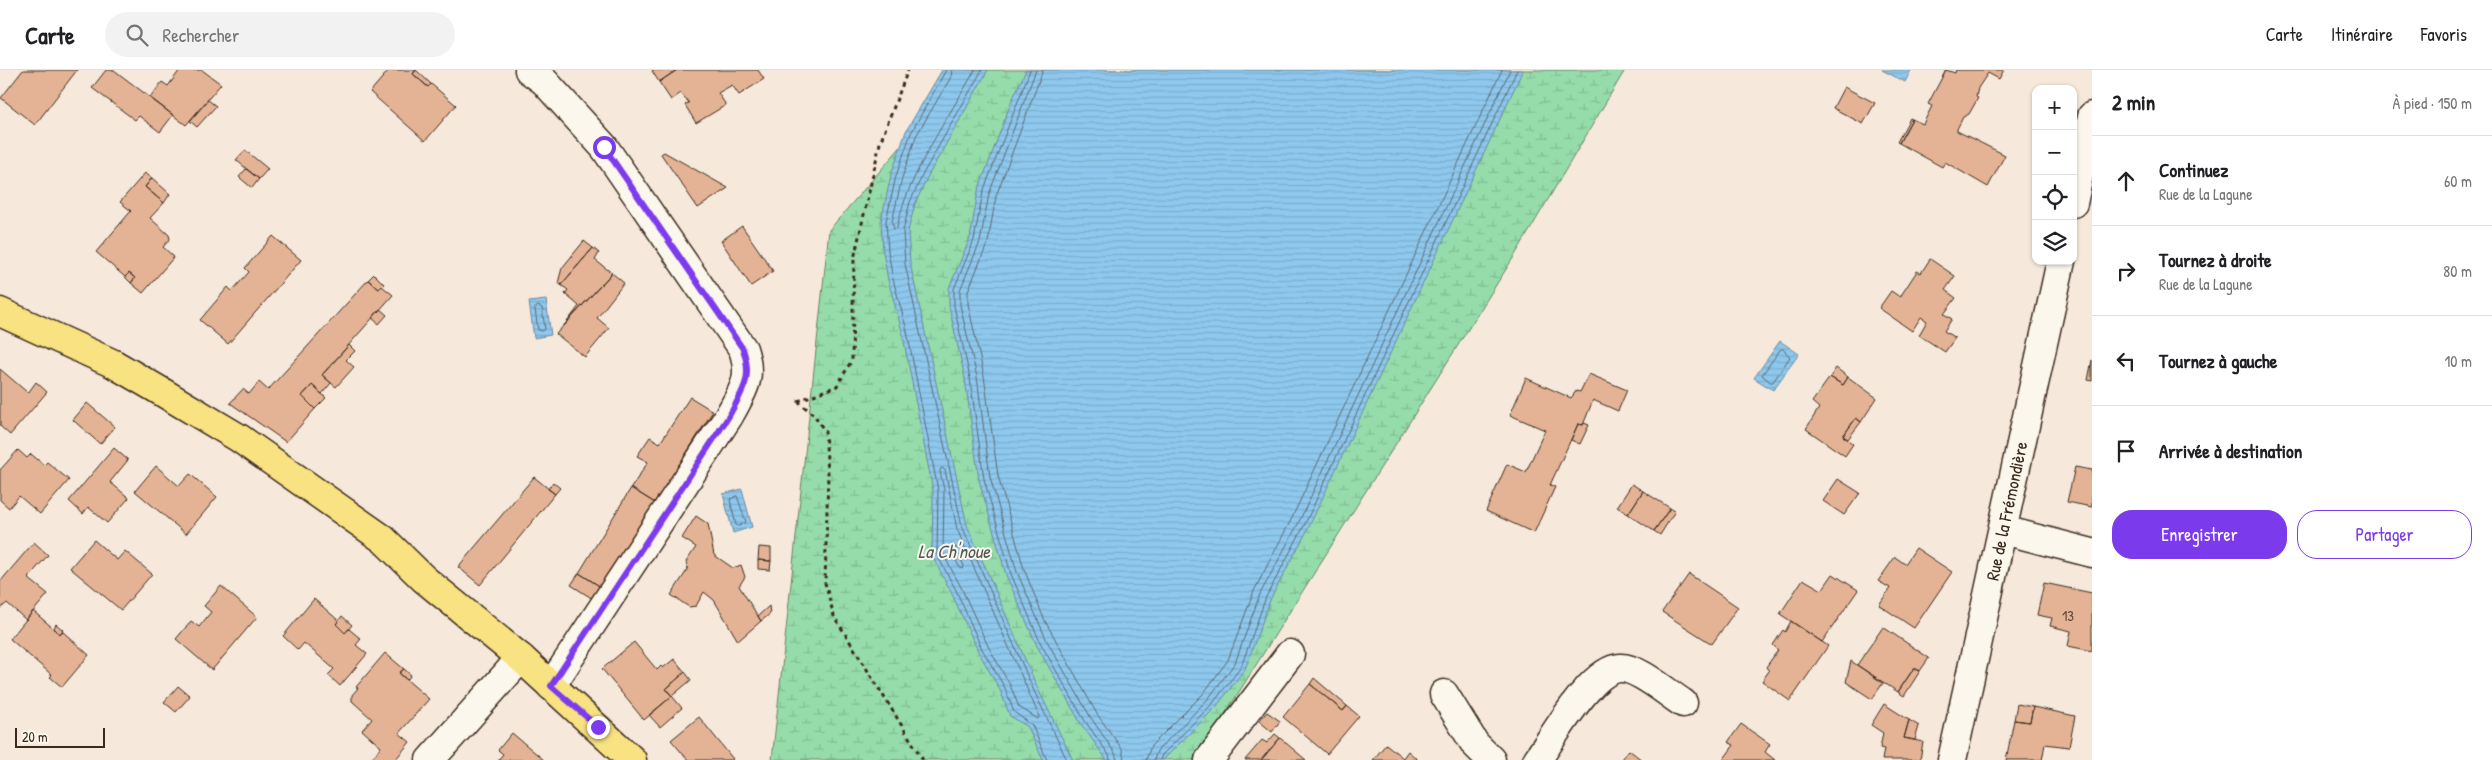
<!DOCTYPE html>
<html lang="fr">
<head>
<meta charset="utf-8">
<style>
	body { margin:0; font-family:"Patrick Hand",sans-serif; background:#f2f2f2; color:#202124 }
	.controls { position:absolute; right:15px; top:15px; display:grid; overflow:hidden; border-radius:10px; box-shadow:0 1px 4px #0004 }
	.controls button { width:45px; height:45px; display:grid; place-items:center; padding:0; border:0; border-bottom:1px solid #e0e0e0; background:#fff; color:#202124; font:25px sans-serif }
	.scale { position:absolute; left:15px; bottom:12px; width:90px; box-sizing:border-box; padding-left:5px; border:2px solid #3b2a1e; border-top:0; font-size:14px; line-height:18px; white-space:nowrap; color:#3b2a1e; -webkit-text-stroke:4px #fbf7ec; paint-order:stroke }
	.stop { position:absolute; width:15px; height:15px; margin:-11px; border:4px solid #7c3aed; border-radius:50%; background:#fff }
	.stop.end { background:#7c3aed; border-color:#fff; box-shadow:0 1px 5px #0008 }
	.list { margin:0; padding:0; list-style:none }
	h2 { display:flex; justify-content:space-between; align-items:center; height:65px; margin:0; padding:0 20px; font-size:21px }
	h2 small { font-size:16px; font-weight:400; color:#757577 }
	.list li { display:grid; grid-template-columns:32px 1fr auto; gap:15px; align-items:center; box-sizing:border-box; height:90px; padding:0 20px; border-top:1px solid #e0e0e0 }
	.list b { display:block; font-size:19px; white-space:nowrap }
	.list p { margin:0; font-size:16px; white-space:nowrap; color:#757577 }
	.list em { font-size:16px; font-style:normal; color:#757577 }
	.actions { display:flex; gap:10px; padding:15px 20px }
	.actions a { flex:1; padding:11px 0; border:1px solid #7c3aed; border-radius:20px; text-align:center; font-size:18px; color:#7c3aed }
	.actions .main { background:#7c3aed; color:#fff }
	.icon { flex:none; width:28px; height:28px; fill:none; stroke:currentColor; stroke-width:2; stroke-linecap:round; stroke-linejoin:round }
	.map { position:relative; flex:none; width:2092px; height:690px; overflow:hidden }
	header { display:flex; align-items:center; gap:30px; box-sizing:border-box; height:70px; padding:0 25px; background:#fff; border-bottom:1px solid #e0e0e0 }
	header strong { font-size:24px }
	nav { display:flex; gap:28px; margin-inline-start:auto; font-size:18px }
	.search { width:350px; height:45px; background:#f2f2f2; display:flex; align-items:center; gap:12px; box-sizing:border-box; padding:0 18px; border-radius:28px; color:#757577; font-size:19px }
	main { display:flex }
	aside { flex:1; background:#fff }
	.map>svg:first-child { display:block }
	.wetland { fill:url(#wetland-marsh); stroke:#688364 }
	.water { fill:url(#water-rules); stroke:#6d899b }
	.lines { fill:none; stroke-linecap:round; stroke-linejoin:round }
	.shore { stroke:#5c6971; stroke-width:1 }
	.building { fill:#e4b395; stroke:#3b2a1e }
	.minor-casing { stroke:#3b2a1e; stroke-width:31 }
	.major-casing { stroke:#3b2a1e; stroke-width:31 }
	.path { stroke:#3b2a1e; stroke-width:3; stroke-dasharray:4 4; stroke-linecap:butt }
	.minor { stroke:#fbf7ec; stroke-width:28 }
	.major { stroke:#f8e281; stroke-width:28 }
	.route { stroke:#7c3aed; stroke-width:6 }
	.labels { text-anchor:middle; stroke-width:4; stroke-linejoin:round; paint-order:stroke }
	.number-label { font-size:15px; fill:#654c3c }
	.street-label { font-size:18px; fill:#3b2a1e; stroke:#fbf7ec }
	.water-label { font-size:19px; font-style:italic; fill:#54595c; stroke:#fbf7ec }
</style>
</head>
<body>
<header>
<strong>Carte</strong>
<div class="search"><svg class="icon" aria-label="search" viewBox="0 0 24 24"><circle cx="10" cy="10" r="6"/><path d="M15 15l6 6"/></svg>Rechercher</div>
<nav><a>Carte</a><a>Itinéraire</a><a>Favoris</a></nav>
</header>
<main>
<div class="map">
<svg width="2092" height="690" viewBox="0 0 2092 690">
	<defs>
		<pattern id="wetland-marsh" width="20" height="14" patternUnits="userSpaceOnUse" patternTransform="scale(1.25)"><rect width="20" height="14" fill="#95dcaa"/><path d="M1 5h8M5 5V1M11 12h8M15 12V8" fill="none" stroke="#81bd92"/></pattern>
		<pattern id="water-rules" width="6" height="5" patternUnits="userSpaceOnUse" patternTransform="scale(1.25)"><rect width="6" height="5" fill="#8ec8ee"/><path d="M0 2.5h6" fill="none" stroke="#7baccc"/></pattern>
	</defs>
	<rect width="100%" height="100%" fill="#f6e9db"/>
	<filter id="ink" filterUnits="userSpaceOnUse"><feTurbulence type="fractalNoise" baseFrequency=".02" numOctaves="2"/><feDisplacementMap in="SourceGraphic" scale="10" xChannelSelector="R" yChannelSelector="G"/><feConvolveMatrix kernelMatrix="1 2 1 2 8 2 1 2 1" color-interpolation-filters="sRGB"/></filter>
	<g filter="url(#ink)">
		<!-- wetland -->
		<path class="wetland" d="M967 0H1625L1515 185 1196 690H772L829 160Z"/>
		<!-- water -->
		<path class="water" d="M942 0H988L929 104 915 134 908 161 910 193 967 455 1038 619 1073 690H1043L1028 657 1010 646 1000 620 978 581 951 522 932 486 933 421 902 261 888 210 883 182 881 151 891 105 906 61Z
			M1026 0H1523L1308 459 1271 528 1245 599 1217 636 1163 690H1107L1081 654 1037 576 1006 505 979 410 965 309 949 236V218L970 168 978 121 1012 30Z
			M1882 0H1911L1905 12Z
			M546 230 551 265 534 268 529 232Z
			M1780 271 1799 284 1773 320 1754 308Z
			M742 419 752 457 733 463 723 424Z"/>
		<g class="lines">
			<!-- shore -->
			<path class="shore" d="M946 0 911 63 896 106 886 151 888 181 893 209 907 261 938 420 937 485 956 520 982 579 1005 618 1014 642 1032 655 1047 690
				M952 0 951 7 916 66 902 108 892 152 894 159 897 158C906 108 950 45 975 0
				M982 0 924 102 910 132 903 161 905 194 962 456 1034 621 1067 690
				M1030 0 983 122 974 170 954 219V236L970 308 984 409 1011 504 1041 574 1085 651 1109 685 1110 690
				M1036 0 989 124 980 172 960 220V235L977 307 990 407 1017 502 1047 571 1091 648 1115 683 1117 690
				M1043 0 996 126 988 172 968 221V234L984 306 998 406 1024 499 1044 549 1097 644 1122 679 1124 690
				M538 236 542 238 545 259 543 261 538 260 535 239Z
				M1783 279 1790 287 1773 312H1770L1762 305 1780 280Z
				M942 398 945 400 957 459 1039 646 1038 649 1019 637 1010 615 988 576 961 517 943 484 944 420 940 401Z
				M737 426 746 452 739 456 736 455 730 430Z
				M952 475 955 476 964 496 963 499 960 498 951 482Z
				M1146 690 1151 676 1203 624 1228 590 1254 521 1291 450 1502 0
				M1154 690 1157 681 1208 629 1235 593 1260 524 1298 454 1510 0
				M1160 690 1162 685 1213 633 1241 597 1266 527 1304 456 1517 0"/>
		</g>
		<!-- building -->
		<path class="building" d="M23 0H77L35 55 1 28Z
			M106 0H114L173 45 160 62 139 46 135 50 92 18Z
			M180 0H202L221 14 186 55 150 28 162 12 168 16Z
			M389 0H416L413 4 428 17 431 14 456 35 425 71 370 22Z
			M416 0 431 14 428 17 413 4Z
			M653 0H677L659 12 652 1Z
			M677 0H758L764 9 739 25 732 15 718 23 726 35 696 53 685 35 689 33 681 23 671 30 659 12Z
			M1946 0 1955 3 1956 0H2004L1999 9 1988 3 1978 18 1976 27 1978 28 1969 44 1963 47 1957 59V61L2005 85 1988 117 1945 92 1942 97 1899 73 1912 49 1923 54 1932 36 1928 34Z
			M1844 17 1875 33 1863 54 1833 38Z
			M208 30 216 36 197 57 190 51Z
			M1910 48 1912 49 1899 73 1897 72Z
			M245 80 268 99 259 109 236 90Z
			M664 82 728 118 698 138 661 84Z
			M246 99 259 109 252 118 239 107Z
			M145 103 152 108 145 117 164 133 150 148 169 165 170 169 163 177 174 187 143 223 131 213 135 208 129 203 125 207 96 182 131 141 120 132Z
			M152 108 170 124 164 133 145 117Z
			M742 156 773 201 751 216 721 171Z
			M273 166 301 190 228 274 200 250 228 217 232 221 249 202 245 198Z
			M584 171 593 178 561 215 558 213 562 198Z
			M593 178 599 183 595 190 612 203 564 256 579 236 565 224 568 220 561 215Z
			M1930 189 1955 206 1945 220 1956 228 1944 244 1952 249 1944 261 1955 268 1945 282 1919 265 1927 251 1921 247 1912 261 1879 238 1891 221 1900 227 1917 201 1921 203Z
			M129 203 135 208 131 213 125 207Z
			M612 203 624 213 597 248 609 258 585 287 556 264Z
			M374 204 384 214 379 219 368 210Z
			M368 210 379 219 382 216 393 225 322 305 331 313 322 324 312 315 302 326 315 339 286 372 230 333 243 319 249 324 259 312 268 320Z
			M380 239 387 245 379 254 372 248Z
			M349 275 355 281 346 290 354 297 336 317 322 305Z
			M2092 290V311L2088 310Z
			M1836 298 1848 307 1843 315 1830 307Z
			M0 299 28 323 36 312 47 322 10 365 0 356Z
			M1589 304 1627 320 1618 341 1593 330 1583 355 1578 354 1550 415 1555 417 1534 463 1486 441 1507 394 1526 402 1545 360 1510 345 1526 308 1571 328 1576 321 1580 322Z
			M1830 307 1843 315 1848 307 1877 328 1861 352 1856 348 1843 366 1853 374 1845 386 1806 359 1819 338 1812 332Z
			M312 315 326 328 315 339 302 326Z
			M690 327 713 341 655 433 631 418 648 392 637 386 650 367 660 373Z
			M87 333 115 357 100 374 73 350Z
			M1856 348 1861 352 1848 369 1843 366Z
			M1584 353 1589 355 1580 374 1571 370 1578 354 1583 355Z
			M114 378 128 390 110 412 129 428 107 453 88 437 83 444 69 431Z
			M18 380 27 388 31 384 44 395 47 392 69 410 40 444 19 426 9 438 0 430V400Z
			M156 396 179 416 190 404 217 427 186 464 135 421Z
			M2075 397 2092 400V437L2067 432Z
			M534 407 555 424 480 515 458 497Z
			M1838 409 1860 423 1844 445 1823 431Z
			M553 412 560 418 555 424 548 419Z
			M1632 414 1643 421 1628 444 1617 437Z
			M631 418 655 433 601 517 579 503Z
			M1643 421 1670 438 1654 461 1628 444Z
			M1670 438 1675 441 1660 465 1654 461Z
			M696 446 708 454 714 485 733 498 741 495 745 507 739 516 761 551 738 571 714 530 704 522 696 536 689 537 671 525 688 499 686 492 696 477 682 468Z
			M94 470 117 490 125 481 152 504 121 540 70 498Z
			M34 472 48 485 28 508 48 524 26 550 7 533 0 539V512Z
			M759 477 771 478V491L758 490Z
			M1916 478 1952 502 1914 558 1879 535 1890 518 1878 511 1895 487 1905 494Z
			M758 490 771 491 770 500 758 499Z
			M579 503 601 517 593 529 571 515Z
			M1689 504 1738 537 1712 574 1662 542Z
			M1833 504 1858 520 1822 572 1780 544 1803 509 1822 520Z
			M2044 513 2092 523V581L2068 576 2071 561 2050 556 2052 548 2037 545Z
			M221 516 257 547 212 600 176 569 191 551 199 557 211 542 204 536Z
			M314 529 339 551 336 554 345 563 349 559 361 569 356 575 367 584 340 616 328 605 334 599 304 573 298 580 283 566Z
			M769 536 770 544 761 551 758 546Z
			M33 541 60 564 62 561 89 585 62 617 50 607 52 605 10 569Z
			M342 546 352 555 345 563 336 554Z
			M1791 551 1828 576 1790 631 1762 611 1769 601 1766 597 1778 580 1773 575 1783 560 1785 562Z
			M56 554 63 560 60 564 54 558Z
			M1883 557 1929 588 1920 601 1914 598 1898 622 1857 595Z
			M634 572 657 600 661 596 663 598 674 589 685 602 666 619 672 626 644 650 602 599Z
			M385 583 404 599 399 603 429 629 399 663 410 672 395 690H370L381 677 362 660 372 649 352 631V625L358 618 356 617Z
			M1851 591 1883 613 1872 629 1846 612Z
			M1914 598 1920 601 1904 626 1898 622Z
			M404 599 411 605 407 610 399 603Z
			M685 602 691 610 672 626 666 619Z
			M1314 608 1347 636 1343 641 1310 614Z
			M1310 614 1343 641 1347 636 1359 646 1327 684 1283 647Z
			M178 616 190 626 176 642 164 632Z
			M672 626 682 638 660 657 649 645Z
			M1884 634 1909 650 1904 668 1923 672 1920 690H1882L1884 679 1880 678 1883 663 1871 655Z
			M2017 634 2033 637 2030 652 2014 650Z
			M2033 637 2075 646 2069 677 2045 674 2042 690H2006L2014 650 2030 652Z
			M1267 642 1280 651 1272 662 1259 651Z
			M699 647 733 689 732 690H688L671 670Z
			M1909 650 1919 656 1915 670 1904 668Z
			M1741 654 1770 674 1765 682 1775 690H1723L1734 675 1728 672Z
			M512 663 532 680 544 690H498L503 684 498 680Z
			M1275 664 1280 668 1261 690H1245L1262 670 1267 673Z
			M1280 668 1306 690H1261Z
			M1386 674 1403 688 1408 681 1418 690H1373Z
			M1629 680 1642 690H1620Z"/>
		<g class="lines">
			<!-- minor casing -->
			<g class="minor-casing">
				<path id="minor" d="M529 0 544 11 604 77 743 279C753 309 743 320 729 346L551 616
					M2073 133 2092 46
					M2003 460 2092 483
					M1444 624 1475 674 1491 690
					M430 690 521 588
					M1209 690 1290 584
					M1537 690C1553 668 1591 599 1620 598 1638 597 1667 623 1683 633
					M1952 690 2061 191"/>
			</g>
			<!-- major casing -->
			<g class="major-casing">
				<path id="major" d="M0 242 114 294 157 319 239 368 383 469 424 509 521 588 632 690"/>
			</g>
			<!-- path -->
			<path class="path" d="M798 331 815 346 825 362 828 403 825 513 834 546 923 690
				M798 331 837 316 852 290 854 189 880 73 908 0"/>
			<!-- minor -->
			<use href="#minor" class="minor"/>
			<!-- major -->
			<use href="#major" class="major"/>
		</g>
	</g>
	<g class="lines" filter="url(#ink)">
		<!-- route -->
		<path class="route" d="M598 657 551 616 729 346C743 320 753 309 743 279L604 77"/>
	</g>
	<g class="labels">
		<!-- number labels -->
		<g class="number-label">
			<text x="2068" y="551">13</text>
		</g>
		<!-- street labels -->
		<g class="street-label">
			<text transform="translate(2007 441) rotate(-78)" y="6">Rue de la Frémondière</text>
		</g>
		<!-- water labels -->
		<g class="water-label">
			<text x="954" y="488">La Ch'noue</text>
		</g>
	</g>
</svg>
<div class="controls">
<button>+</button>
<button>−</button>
<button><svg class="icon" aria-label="locate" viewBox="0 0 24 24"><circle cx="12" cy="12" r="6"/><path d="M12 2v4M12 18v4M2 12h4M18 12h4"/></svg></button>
<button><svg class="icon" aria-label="layers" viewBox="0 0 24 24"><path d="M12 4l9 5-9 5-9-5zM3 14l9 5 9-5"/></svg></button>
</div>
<div class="scale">20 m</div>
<div class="stop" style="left:604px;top:77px"></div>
<div class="stop end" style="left:598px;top:657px"></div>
</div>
<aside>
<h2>2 min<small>À pied · 150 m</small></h2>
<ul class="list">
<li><svg class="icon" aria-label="ahead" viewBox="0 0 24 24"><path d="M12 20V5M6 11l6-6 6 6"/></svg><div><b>Continuez</b><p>Rue de la Lagune</p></div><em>60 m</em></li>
<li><svg class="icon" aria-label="right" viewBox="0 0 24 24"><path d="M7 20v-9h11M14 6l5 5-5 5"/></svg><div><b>Tournez à droite</b><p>Rue de la Lagune</p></div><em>80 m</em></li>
<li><svg class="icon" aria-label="left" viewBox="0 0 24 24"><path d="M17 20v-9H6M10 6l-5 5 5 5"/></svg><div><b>Tournez à gauche</b></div><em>10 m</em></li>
<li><svg class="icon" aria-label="arrive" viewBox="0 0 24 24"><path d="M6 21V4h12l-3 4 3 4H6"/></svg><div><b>Arrivée à destination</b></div></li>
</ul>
<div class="actions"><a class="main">Enregistrer</a><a>Partager</a></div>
</aside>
</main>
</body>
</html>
